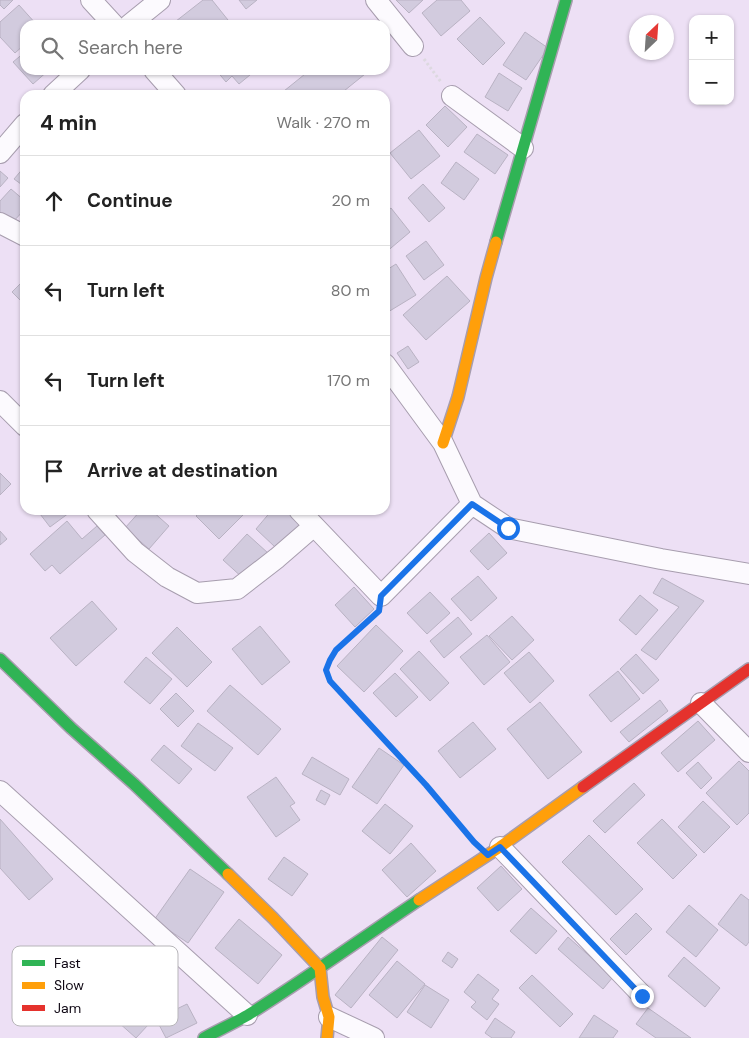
<!DOCTYPE html>
<html lang="en">
<head>
<meta charset="utf-8">
<style>
	body { margin:0; font-family:"DM Sans",sans-serif; background:#f6f6f6; color:#222 }
	.controls { position:absolute; right:15px; top:15px; display:grid; overflow:hidden; border-radius:10px; box-shadow:0 1px 4px #0004 }
	.controls button { width:45px; height:45px; display:grid; place-items:center; padding:0; border:0; border-bottom:1px solid #e0e0e0; background:#fff; color:#222; font:25px sans-serif }
	.compass { position:absolute; left:629px; top:15px; width:45px; height:45px; border-radius:50%; background:#fff; box-shadow:0 1px 4px #0004; rotate:25deg }
	.stop { position:absolute; width:15px; height:15px; margin:-11px; border:4px solid #1a73e8; border-radius:50%; background:#fff }
	.stop.end { background:#1a73e8; border-color:#fff; box-shadow:0 1px 5px #0008 }
	.list { margin:0; padding:0; list-style:none }
	h2 { display:flex; justify-content:space-between; align-items:center; height:65px; margin:0; padding:0 20px; font-size:21px }
	h2 small { font-size:16px; font-weight:400; color:#767676 }
	.list li { display:grid; grid-template-columns:32px 1fr auto; gap:15px; align-items:center; box-sizing:border-box; height:90px; padding:0 20px; border-top:1px solid #e0e0e0 }
	.list b { display:block; font-size:19px; white-space:nowrap }
	.list em { font-size:16px; font-style:normal; color:#767676 }
	.icon { flex:none; width:28px; height:28px; fill:none; stroke:currentColor; stroke-width:2; stroke-linecap:round; stroke-linejoin:round }
	.map { position:relative; flex:none; width:749px; height:1038px; overflow:hidden }
	.search { position:absolute; background:#fff; box-shadow:0 1px 4px #0004; left:20px; top:20px; width:370px; height:55px; display:flex; align-items:center; gap:12px; box-sizing:border-box; padding:0 18px; border-radius:15px; color:#767676; font-size:19px }
	.panel { position:absolute; background:#fff; box-shadow:0 1px 4px #0004; left:20px; top:90px; width:370px; height:425px; border-radius:15px }
	.map>svg:first-child { display:block }
	.building { fill:#d2cbde; stroke:#b9b2c3 }
	.lines { fill:none; stroke-linecap:round; stroke-linejoin:round }
	.street-casing { stroke:#a79dae; stroke-width:22 }
	.fast-casing { stroke:#a79dae; stroke-width:14 }
	.slow-casing { stroke:#a79dae; stroke-width:14 }
	.jam-casing { stroke:#a79dae; stroke-width:14 }
	.path { stroke:#ddd9e0; stroke-width:3; stroke-dasharray:2.5 2.5; stroke-linecap:butt }
	.street { stroke:#fcfafe; stroke-width:20 }
	.fast { stroke:#30b455; stroke-width:11 }
	.slow { stroke:#ff9f0a; stroke-width:11 }
	.jam { stroke:#e5322d; stroke-width:11 }
	.route { stroke:#1a73e8; stroke-width:6 }
	.key { fill:#fff; stroke:#b7b5b9; stroke-width:1 }
	.key-label { font-size:14px; fill:#100915 }
</style>
</head>
<body>
<div class="map">
<svg width="749" height="1038" viewBox="0 0 749 1038">
	<rect width="100%" height="100%" fill="#ede0f5"/>
	<!-- building -->
	<path class="building" d="M0 0H13L4 9 0 5Z
		M203 0H212L232 25H171Z
		M239 0H257L246 9Z
		M396 0H423L409 13Z
		M437 0H461L470 11 441 36 422 13Z
		M19 5 37 25H25V44L15 53 0 37V22Z
		M480 17 505 43 483 65 457 39Z
		M525 32 548 48 526 80 503 65Z
		M25 52V70H49L33 84 13 62Z
		M216 70H256L239 84 232 76 226 82Z
		M310 70H370L339 95H287L284 91Z
		M499 73 522 88 508 111 485 97Z
		M445 106 467 127 448 147 426 125Z
		M419 130 440 156 411 179 390 153Z
		M477 134 508 155 495 174 464 152Z
		M456 162 479 179 464 200 441 183Z
		M25 166V187L14 179Z
		M0 171 8 178 0 187Z
		M423 184 445 208 429 222 408 198Z
		M11 189 25 201V209L11 224 0 215V201Z
		M391 208 410 232 385 253V213Z
		M426 241 444 265 424 280 406 256Z
		M396 264 416 295 388 312 385 308V271Z
		M447 276 470 301 426 340 403 315Z
		M25 279V305L12 292Z
		M408 346 419 362 408 369 397 353Z
		M0 473 11 484 0 495Z
		M37 510H73L50 527Z
		M141 510H151L169 526 149 549 125 528Z
		M202 510H246L247 511 219 539 196 516Z
		M272 510H287L300 525 275 547 256 529Z
		M67 521 82 539 97 526 105 535 60 574 52 565 45 571 30 554Z
		M0 531 7 539 0 545Z
		M489 533 507 553 488 570 470 551Z
		M247 534 268 553 244 579 223 560Z
		M478 576 497 598 471 621 451 599Z
		M662 578 704 601 656 660 641 650 679 607 653 593Z
		M354 587 374 609 355 627 335 605Z
		M430 592 450 613 427 634 407 613Z
		M640 595 658 610 636 635 619 620Z
		M92 601 117 629 76 666 50 638Z
		M512 616 534 640 512 660 489 636Z
		M458 617 472 634 444 658 430 641Z
		M376 625 403 651 364 692 337 666Z
		M260 626 290 662 262 685 232 649Z
		M177 627 212 662 187 687 152 653Z
		M487 635 510 662 484 685 460 657Z
		M419 651 449 683 430 701 400 669Z
		M529 652 554 681 530 703 504 673Z
		M636 654 659 680 643 694 620 669Z
		M146 657 172 679 150 704 124 682Z
		M618 671 640 699 611 722 589 695Z
		M395 673 418 697 396 717 373 693Z
		M230 685 281 729 258 755 207 711Z
		M176 693 194 711 178 727 160 709Z
		M660 700 668 711 629 742 620 732Z
		M540 702 582 752 548 779 507 729Z
		M698 721 715 740 678 772 661 753Z
		M473 722 496 749 460 778 438 751Z
		M198 723 233 748 215 771 181 746Z
		M164 745 192 769 179 784 151 760Z
		M379 748 404 765 377 804 352 787Z
		M312 757 349 779 340 795 302 774Z
		M739 761 749 771V813L737 825 706 793Z
		M698 762 712 778 701 789 686 773Z
		M276 777 295 803 290 806 300 820 276 837 247 797Z
		M634 783 645 795 605 833 593 821Z
		M321 790 330 795 325 805 316 800Z
		M703 801 730 827 704 853 678 827Z
		M385 804 413 826 390 854 362 831Z
		M0 819 53 879 29 900 0 868Z
		M662 819 697 855 673 879 637 843Z
		M589 835 643 889 616 915 562 862Z
		M411 843 436 871 407 897 382 870Z
		M284 857 308 874 292 896 268 879Z
		M501 866 522 889 498 911 477 888Z
		M190 869 224 892 188 943 154 920Z
		M741 894 749 900V942L746 946 718 924Z
		M689 905 718 930 696 957 666 932Z
		M531 908 557 931 536 954 510 931Z
		M636 913 652 929 626 955 610 939Z
		M239 919 282 955 258 984 215 948Z
		M382 937 398 950 351 1008 335 995Z
		M568 937 613 977 603 989 558 949Z
		M448 952 458 959 452 968 442 961Z
		M684 957 720 988 705 1007 668 976Z
		M397 961 425 984 397 1018 369 995Z
		M84 967 148 1025 136 1038 72 981Z
		M478 974 499 990 492 999 499 1004 487 1020 471 1007 476 1002 464 992Z
		M532 975 573 1014 560 1027 519 988Z
		M425 985 449 1000 431 1028 407 1012Z
		M187 1004 197 1023 166 1038 156 1019Z
		M648 1008 691 1038H656L636 1024Z
		M594 1015 618 1031 613 1038H579Z
		M495 1018 515 1032 511 1038H492L485 1033Z"/>
	<g class="lines">
		<!-- street casing -->
		<g class="street-casing">
			<path id="street" d="M91 0 114 25
				M376 0 413 46
				M129 25 160 0
				M154 70 176 95
				M53 95 80 70
				M452 96 523 148
				M0 153 25 124
				M0 223 25 236
				M385 364 443 443 472 504 508 528 661 559 749 574
				M0 401 25 426
				M97 510 135 552 167 577 197 593 237 589 277 558 314 526
				M299 510 381 596 472 504
				M701 703 749 752
				M0 791 247 1015
				M500 847 642 995
				M329 1017 374 1038"/>
		</g>
		<!-- fast casing -->
		<g class="fast-casing">
			<path id="fast" d="M496 242 566 0
				M0 659 71 728 134 784 228 874
				M204 1038C219 1030 234 1023 248 1015 306 979 362 938 419 900"/>
		</g>
		<!-- slow casing -->
		<g class="slow-casing">
			<path id="slow" d="M443 443 458 397 486 278 496 242
				M228 874 273 918 320 968 323 997 329 1017 327 1038
				M419 900 500 847 583 787"/>
		</g>
		<!-- jam casing -->
		<g class="jam-casing">
			<path id="jam" d="M583 787 749 669"/>
		</g>
		<!-- path -->
		<path class="path" d="M424 59 441 82
			M377 613 336 650 330 660 326 670 330 681 426 785 471 839"/>
		<!-- street -->
		<use href="#street" class="street"/>
		<!-- fast -->
		<use href="#fast" class="fast"/>
		<!-- slow -->
		<use href="#slow" class="slow"/>
		<!-- jam -->
		<use href="#jam" class="jam"/>
	</g>
	<g class="lines">
		<!-- route -->
		<path class="route" d="M508 528 472 504 381 596 379 611 336 650 330 660 326 670 330 681 426 785 474 842 488 855 500 847 642 996"/>
	</g>
	<!-- legend -->
	<rect x="12" y="946" width="166" height="80" rx="8" class="key"/>
	<rect x="22" y="960" width="23" height="6" fill="#30b455"/>
	<rect x="22" y="982" width="23" height="7" fill="#ff9f0a"/>
	<rect x="22" y="1005" width="23" height="6" fill="#e5322d"/>
	<g class="key-label">
		<text x="54" y="968">Fast</text>
		<text x="54" y="990">Slow</text>
		<text x="54" y="1013">Jam</text>
	</g>
</svg>
<div class="controls">
<button>+</button>
<button>−</button>
</div>
<svg class="compass" viewBox="-18 -18 36 36"><path d="M0-13l5 13h-10z" fill="#e53935"/><path d="M0 13l5-13h-10z" fill="#767676"/></svg>
<div class="stop" style="left:508px;top:528px"></div>
<div class="stop end" style="left:642px;top:996px"></div>
<div class="search"><svg class="icon" aria-label="search" viewBox="0 0 24 24"><circle cx="10" cy="10" r="6"/><path d="M15 15l6 6"/></svg>Search here</div>
<section class="panel">
<h2>4 min<small>Walk · 270 m</small></h2>
<ul class="list">
<li><svg class="icon" aria-label="ahead" viewBox="0 0 24 24"><path d="M12 20V5M6 11l6-6 6 6"/></svg><div><b>Continue</b></div><em>20 m</em></li>
<li><svg class="icon" aria-label="left" viewBox="0 0 24 24"><path d="M17 20v-9H6M10 6l-5 5 5 5"/></svg><div><b>Turn left</b></div><em>80 m</em></li>
<li><svg class="icon" aria-label="left" viewBox="0 0 24 24"><path d="M17 20v-9H6M10 6l-5 5 5 5"/></svg><div><b>Turn left</b></div><em>170 m</em></li>
<li><svg class="icon" aria-label="arrive" viewBox="0 0 24 24"><path d="M6 21V4h12l-3 4 3 4H6"/></svg><div><b>Arrive at destination</b></div></li>
</ul>
</section>
</div>
</body>
</html>
